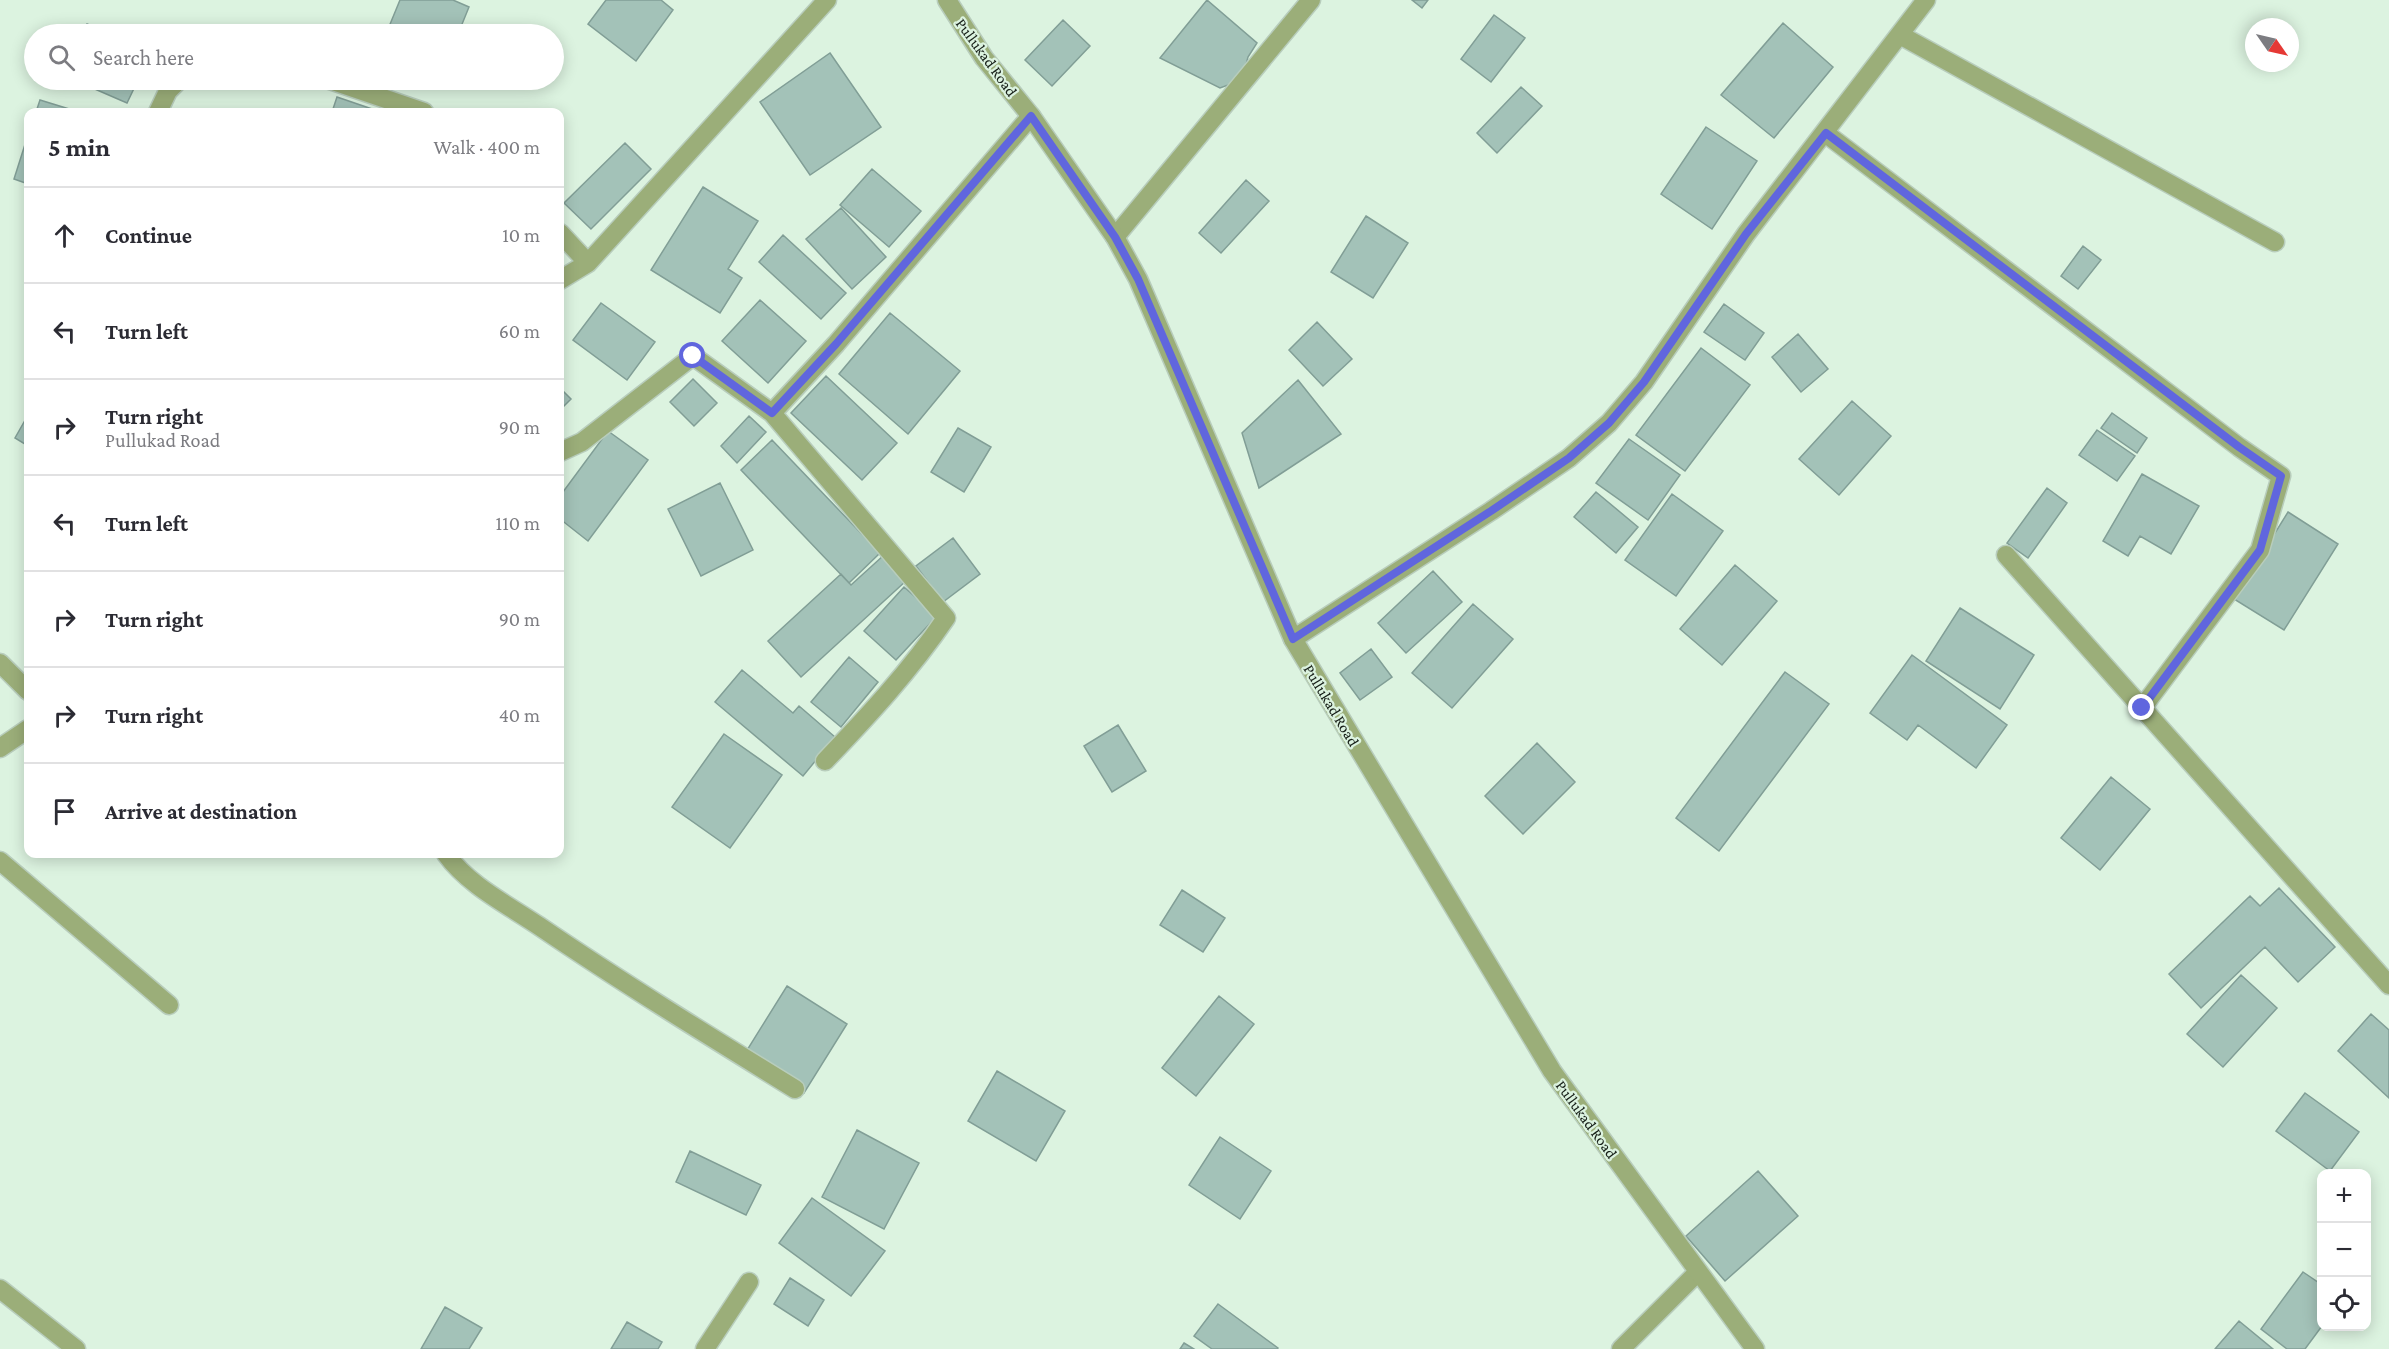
<!DOCTYPE html>
<html lang="en">
<head>
<meta charset="utf-8">
<style>
	body { margin:0; font-family:"Crimson Pro",serif; background:#f2f2f3; color:#2b2b33 }
	.controls { position:absolute; right:18px; bottom:18px; display:grid; overflow:hidden; border-radius:12px; box-shadow:0 3px 15px #0003 }
	.controls button { width:54px; height:54px; display:grid; place-items:center; padding:0; border:0; border-bottom:2px solid #e1e1e2; background:#fff; color:#2b2b33; font:30px sans-serif }
	.compass { position:absolute; left:2245px; top:18px; width:54px; height:54px; border-radius:50%; background:#fff; box-shadow:0 3px 15px #0003; rotate:124deg }
	.stop { position:absolute; width:18px; height:18px; margin:-14px; border:4px solid #6066de; border-radius:50%; background:#fff }
	.stop.end { background:#6066de; border-color:#fff; box-shadow:0 2px 6px #0008 }
	.list { margin:0; padding:0; list-style:none }
	h2 { display:flex; justify-content:space-between; align-items:center; height:78px; margin:0; padding:0 24px; font-size:26px }
	h2 small { font-size:20px; font-weight:400; color:#7c7c81 }
	.list li { display:grid; grid-template-columns:39px 1fr auto; gap:18px; align-items:center; box-sizing:border-box; height:96px; padding:0 24px; border-top:2px solid #e1e1e2 }
	.list b { display:block; font-size:22px; white-space:nowrap }
	.list p { margin:0; font-size:20px; white-space:nowrap; color:#7c7c81 }
	.list em { font-size:20px; font-style:normal; color:#7c7c81 }
	.icon { flex:none; width:33px; height:33px; fill:none; stroke:currentColor; stroke-width:2; stroke-linecap:round; stroke-linejoin:round }
	.map { position:relative; flex:none; width:2389px; height:1349px; overflow:hidden }
	.search { position:absolute; background:#fff; box-shadow:0 3px 15px #0003; left:24px; top:24px; width:540px; height:66px; display:flex; align-items:center; gap:15px; box-sizing:border-box; padding:0 21px; border-radius:33px; color:#7c7c81; font-size:22px }
	.panel { position:absolute; background:#fff; box-shadow:0 3px 15px #0003; left:24px; top:108px; width:540px; height:750px; border-radius:12px }
	.map>svg:first-child { display:block }
	.building { fill:#a3c2b8; stroke:#819e96; stroke-width:1.5 }
	.lines { fill:none; stroke-linecap:round; stroke-linejoin:round }
	.minor-casing { stroke:#b8cdbc; stroke-width:21 }
	.tertiary-casing { stroke:#b8cdbc; stroke-width:21 }
	.minor { stroke:#9bae79; stroke-width:18 }
	.tertiary { stroke:#9bae79; stroke-width:18 }
	.route { stroke:#6066de; stroke-width:8 }
	.labels { text-anchor:middle; stroke-width:4.5; stroke-linejoin:round; paint-order:stroke }
	.street-label { font-size:16px; fill:#161e17; stroke:#dcf3e0 }
</style>
</head>
<body>
<div class="map">
<svg width="2389" height="1349" viewBox="0 0 2389 1349">
	<rect width="100%" height="100%" fill="#dcf3e0"/>
	<!-- building -->
	<path class="building" d="M400 0H453L469 7 458 34H386Z
		M606 0H661L673 10 636 61 588 24Z
		M1207 0 1257 43 1248 57 1242 80 1220 88 1160 58Z
		M1412 0H1428L1422 8Z
		M1494 15 1525 38 1491 82 1461 59Z
		M1063 20 1090 46 1052 86 1025 60Z
		M1783 23 1833 67 1774 138 1721 95Z
		M87 24 111 34H82Z
		M830 53 881 127 810 175 760 102Z
		M74 80H138L127 103Z
		M1521 87 1542 106 1497 153 1477 133Z
		M337 97 375 110 374 112H332Z
		M40 100 79 112H36Z
		M1706 127 1757 161 1712 229 1661 194Z
		M28 135V184L14 179Z
		M625 143 651 169 591 229 564 203Z
		M872 169 921 211 889 247 840 205Z
		M1246 180 1269 201 1221 253 1199 233Z
		M703 187 758 221 728 269 742 278 720 313 651 270Z
		M841 208 886 257 852 289 806 239Z
		M1366 216 1408 243 1373 298 1331 272Z
		M783 235 846 293 821 319 759 262Z
		M2083 246 2101 260 2078 289 2061 276Z
		M760 300 806 341 768 383 722 341Z
		M601 303 655 342 627 380 573 340Z
		M1724 304 1764 333 1745 360 1704 332Z
		M890 313 960 371 908 434 839 374Z
		M1317 322 1352 359 1323 386 1289 350Z
		M1798 334 1828 369 1801 392 1772 357Z
		M1701 348 1750 385 1685 471 1636 435Z
		M826 376 897 443 862 480 791 413Z
		M693 379 717 403 694 426 670 402Z
		M1298 380 1341 434 1259 488 1242 433Z
		M560 388 571 399 560 410Z
		M1852 401 1891 436 1839 495 1799 459Z
		M2112 413 2147 438 2137 453 2101 428Z
		M28 415V446L15 438Z
		M749 416 766 432 737 463 721 446Z
		M958 428 991 447 964 492 931 472Z
		M2097 430 2135 456 2117 481 2079 455Z
		M608 431 648 460 588 541 560 519V496Z
		M1629 439 1680 475 1648 520 1596 483Z
		M772 440 880 553 849 583 741 470Z
		M2142 474 2199 506 2171 554 2140 536 2128 556 2103 541Z
		M720 483 753 550 701 576 668 509Z
		M2047 488 2067 503 2028 558 2007 543Z
		M1596 492 1638 527 1616 553 1574 517Z
		M1672 494 1723 531 1676 596 1625 560Z
		M2288 512 2338 544 2284 630 2234 599Z
		M953 538 980 574 943 602 916 566Z
		M884 555 907 580 801 677 768 641 841 574 851 585Z
		M1735 565 1777 601 1722 665 1680 629Z
		M1433 571 1462 602 1406 653 1378 623Z
		M904 587 937 616 896 660 864 631Z
		M1473 604 1513 639 1452 708 1412 673Z
		M1960 608 2034 655 2000 709 1926 661Z
		M1371 649 1392 677 1360 700 1340 673Z
		M1912 655 2007 725 1976 768 1918 725 1907 740 1870 713Z
		M849 657 878 682 841 727 811 702Z
		M742 670 793 713 799 706 835 737 803 776 715 702Z
		M1785 672 1829 704 1719 851 1676 818Z
		M1118 725 1146 771 1112 792 1084 746Z
		M724 734 782 775 730 848 672 807Z
		M1537 743 1575 782 1523 834 1485 796Z
		M2111 777 2150 809 2100 870 2061 838Z
		M2279 888 2335 947 2298 982 2265 947 2201 1008 2169 974 2250 896 2260 906Z
		M1182 890 1225 918 1203 952 1160 925Z
		M2241 975 2277 1008 2223 1067 2187 1034Z
		M787 986 847 1024 804 1093 744 1055Z
		M1219 996 1254 1024 1196 1096 1162 1068Z
		M2371 1014 2389 1030V1098L2338 1051Z
		M997 1071 1065 1111 1036 1161 968 1121Z
		M2305 1093 2359 1132 2330 1171 2276 1131Z
		M857 1130 919 1163 884 1229 822 1197Z
		M1220 1137 1271 1171 1240 1219 1189 1185Z
		M690 1151 761 1185 746 1215 676 1182Z
		M1758 1171 1798 1216 1725 1281 1686 1236Z
		M812 1198 885 1251 851 1296 779 1243Z
		M2303 1272 2322 1285V1326L2305 1349H2287L2261 1329Z
		M790 1278 824 1300 808 1326 774 1304Z
		M1218 1304 1278 1348 1277 1349H1212L1194 1336Z
		M445 1307 482 1328 469 1349H421Z
		M2239 1321 2273 1349H2215Z
		M627 1322 662 1342 658 1349H611Z
		M1184 1343 1194 1349H1180Z"/>
	<g class="lines">
		<!-- minor casing -->
		<g class="minor-casing">
			<path id="minor" d="M1900 35 2275 242
				M330 80 424 112
				M158 112 168 91 179 80
				M1825 133 2239 447 2281 476 2260 550 2142 708
				M560 233 588 263 560 280
				M1115 237 1311 0
				M588 263 827 0
				M772 413 946 618C910 671 868 716 825 761
				M560 452 582 442 693 356 772 413 836 344 1031 116
				M2006 555 2389 985
				M1293 639 1491 511 1569 458 1609 423 1644 382 1746 234 1926 0
				M0 663 28 691
				M0 748 28 729
				M446 854C468 885 508 905 539 926 623 983 709 1036 795 1089
				M0 861 169 1005
				M0 1289 76 1349
				M705 1349 749 1282
				M1621 1349 1698 1272"/>
		</g>
		<!-- tertiary casing -->
		<g class="tertiary-casing">
			<path id="tertiary" d="M947 0 984 58 1031 116 1115 237 1138 279 1293 639 1552 1071 1755 1349"/>
		</g>
		<!-- minor -->
		<use href="#minor" class="minor"/>
		<!-- tertiary -->
		<use href="#tertiary" class="tertiary"/>
	</g>
	<g class="lines">
		<!-- route -->
		<path class="route" d="M693 356 772 413 836 344 1031 116 1115 237 1138 279 1293 639 1491 511 1569 458 1609 423 1644 382 1746 234 1826 133 2239 447 2281 476 2260 550 2142 708"/>
	</g>
	<g class="labels">
		<!-- street labels -->
		<g class="street-label">
			<text transform="translate(987 57) rotate(54)" y="6">Pullukad Road</text>
			<text transform="translate(1332 705) rotate(59)" y="6">Pullukad Road</text>
			<text transform="translate(1587 1119) rotate(54)" y="6">Pullukad Road</text>
		</g>
	</g>
</svg>
<div class="controls">
<button>+</button>
<button>−</button>
<button><svg class="icon" aria-label="locate" viewBox="0 0 24 24"><circle cx="12" cy="12" r="6"/><path d="M12 2v4M12 18v4M2 12h4M18 12h4"/></svg></button>
</div>
<svg class="compass" viewBox="-18 -18 36 36"><path d="M0-13l5 13h-10z" fill="#e53935"/><path d="M0 13l5-13h-10z" fill="#7c7c81"/></svg>
<div class="stop" style="left:693px;top:356px"></div>
<div class="stop end" style="left:2142px;top:708px"></div>
<div class="search"><svg class="icon" aria-label="search" viewBox="0 0 24 24"><circle cx="10" cy="10" r="6"/><path d="M15 15l6 6"/></svg>Search here</div>
<section class="panel">
<h2>5 min<small>Walk · 400 m</small></h2>
<ul class="list">
<li><svg class="icon" aria-label="ahead" viewBox="0 0 24 24"><path d="M12 20V5M6 11l6-6 6 6"/></svg><div><b>Continue</b></div><em>10 m</em></li>
<li><svg class="icon" aria-label="left" viewBox="0 0 24 24"><path d="M17 20v-9H6M10 6l-5 5 5 5"/></svg><div><b>Turn left</b></div><em>60 m</em></li>
<li><svg class="icon" aria-label="right" viewBox="0 0 24 24"><path d="M7 20v-9h11M14 6l5 5-5 5"/></svg><div><b>Turn right</b><p>Pullukad Road</p></div><em>90 m</em></li>
<li><svg class="icon" aria-label="left" viewBox="0 0 24 24"><path d="M17 20v-9H6M10 6l-5 5 5 5"/></svg><div><b>Turn left</b></div><em>110 m</em></li>
<li><svg class="icon" aria-label="right" viewBox="0 0 24 24"><path d="M7 20v-9h11M14 6l5 5-5 5"/></svg><div><b>Turn right</b></div><em>90 m</em></li>
<li><svg class="icon" aria-label="right" viewBox="0 0 24 24"><path d="M7 20v-9h11M14 6l5 5-5 5"/></svg><div><b>Turn right</b></div><em>40 m</em></li>
<li><svg class="icon" aria-label="arrive" viewBox="0 0 24 24"><path d="M6 21V4h12l-3 4 3 4H6"/></svg><div><b>Arrive at destination</b></div></li>
</ul>
</section>
</div>
</body>
</html>
